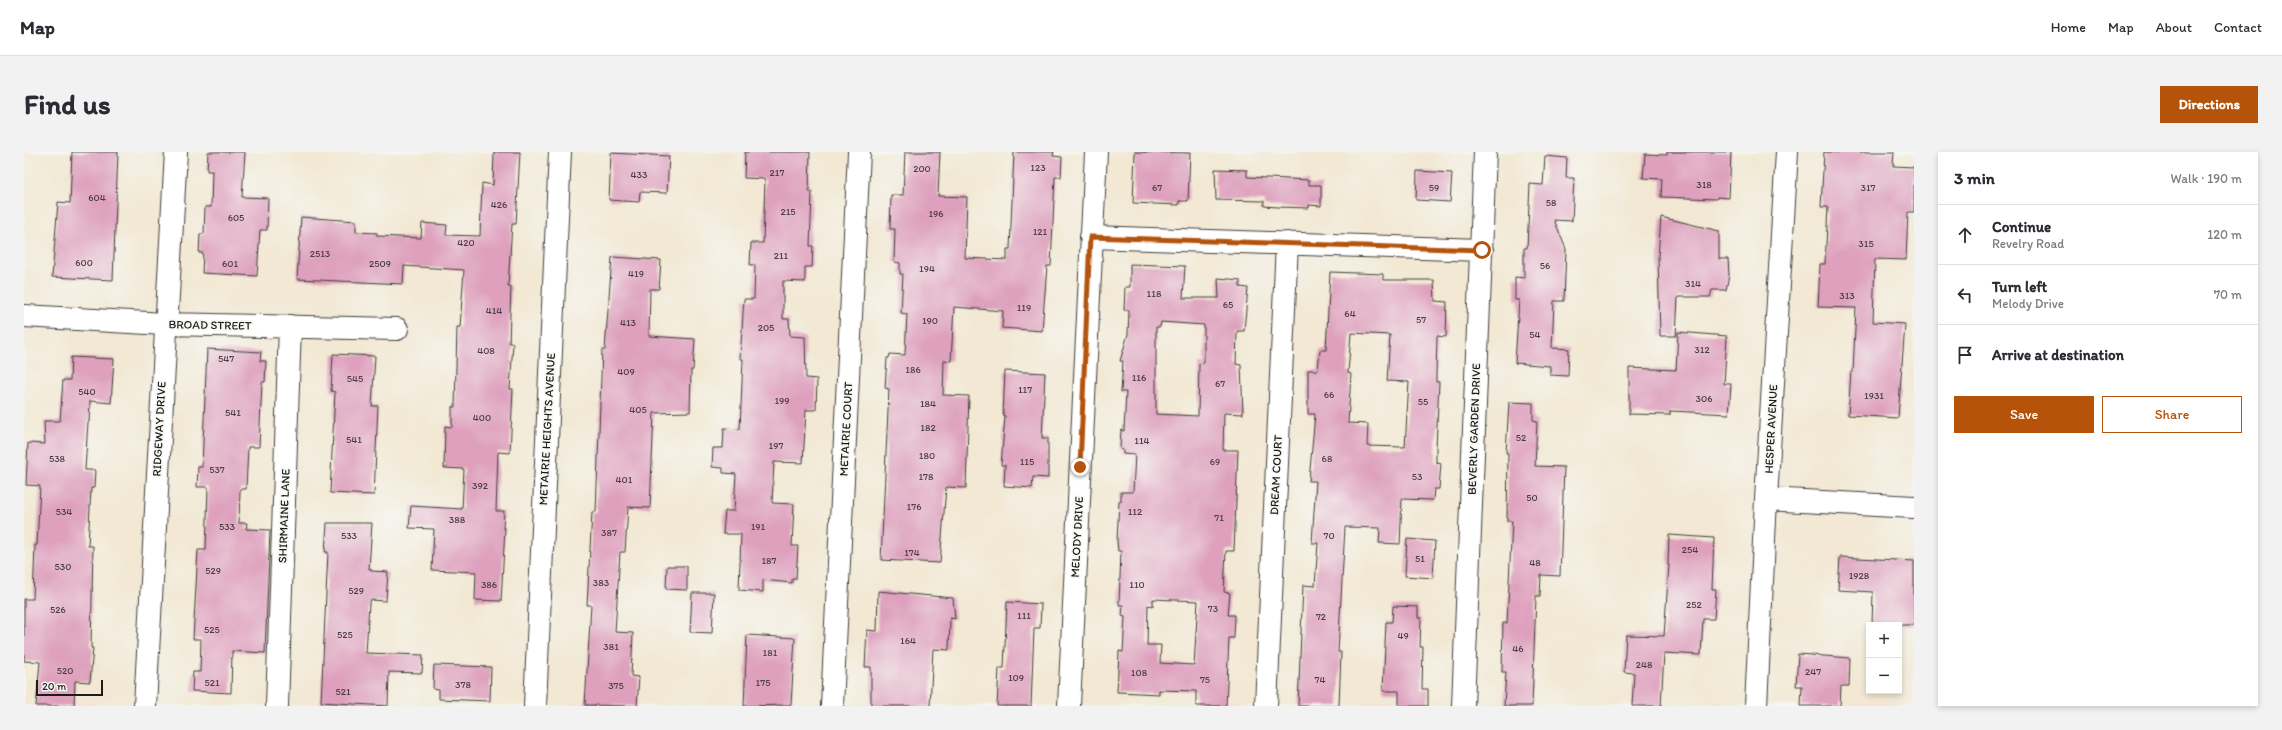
<!DOCTYPE html>
<html lang="en">
<head>
<meta charset="utf-8">
<style>
	body { margin:0; font-family:Itim,sans-serif; background:#f2f2f3; color:#2b2b33 }
	.controls { position:absolute; right:12px; bottom:12px; display:grid; overflow:hidden; border-radius:0px; box-shadow:0 2px 6px #0003 }
	.controls button { width:36px; height:36px; display:grid; place-items:center; padding:0; border:0; border-bottom:1px solid #e1e1e2; background:#fff; color:#2b2b33; font:20px sans-serif }
	.scale { position:absolute; left:12px; bottom:10px; width:67px; box-sizing:border-box; padding-left:4px; border:2px solid #1c1c1c; border-top:0; font-size:11px; line-height:14px; white-space:nowrap; color:#1c1c1c; -webkit-text-stroke:3px #f6f6f2; paint-order:stroke }
	.stop { position:absolute; width:12px; height:12px; margin:-9px; border:3px solid #b45309; border-radius:50%; background:#fff }
	.stop.end { background:#b45309; border-color:#fff; box-shadow:0 1px 4px #0008 }
	.list { margin:0; padding:0; list-style:none }
	h2 { display:flex; justify-content:space-between; align-items:center; height:52px; margin:0; padding:0 16px; font-size:17px }
	h2 small { font-size:13px; font-weight:400; color:#7c7c81 }
	.list li { display:grid; grid-template-columns:26px 1fr auto; gap:12px; align-items:center; box-sizing:border-box; height:60px; padding:0 16px; border-top:1px solid #e1e1e2 }
	.list b { display:block; font-size:15px; white-space:nowrap }
	.list p { margin:0; font-size:13px; white-space:nowrap; color:#7c7c81 }
	.list em { font-size:13px; font-style:normal; color:#7c7c81 }
	.actions { display:flex; gap:8px; padding:12px 16px }
	.actions a { flex:1; padding:9px 0; border:1px solid #b45309; border-radius:0px; text-align:center; font-size:14px; color:#b45309 }
	.actions .main { background:#b45309; color:#fff }
	.icon { flex:none; width:22px; height:22px; fill:none; stroke:currentColor; stroke-width:2; stroke-linecap:round; stroke-linejoin:round }
	.map { position:relative; flex:none; width:1890px; height:554px; overflow:hidden; border-radius:0px }
	header { display:flex; align-items:center; gap:24px; box-sizing:border-box; height:56px; padding:0 20px; background:#fff; border-bottom:1px solid #e1e1e2 }
	header strong { font-size:19px }
	nav { display:flex; gap:22px; margin-inline-start:auto; font-size:14px }
	.intro { display:flex; align-items:center; justify-content:space-between; box-sizing:border-box; height:96px; padding:0 24px }
	h1 { margin:0; font-size:28px }
	.button { padding:10px 18px; border-radius:0px; background:#b45309; color:#fff; font-size:14px; font-weight:700 }
	main { display:flex; gap:24px; padding:0 24px }
	aside { flex:1; background:#fff; border-radius:0px; box-shadow:0 2px 6px #0003 }
	.map>svg:first-child { display:block }
	.building { fill:#dea0bd; fill-rule:evenodd }
	.lines { fill:none; stroke-linecap:round; stroke-linejoin:round }
	.street-casing { stroke:#3c3b37; stroke-width:24 }
	.street { stroke:#fff; stroke-width:22 }
	.route { stroke:#b45309; stroke-width:5 }
	.labels { text-anchor:middle; stroke-width:3.5; stroke-linejoin:round; paint-order:stroke }
	.number-label { font-size:10px; fill:#4c3d44 }
	.street-label { font-size:12px; fill:#1c1c1c; stroke:#f6f6f2 }
</style>
</head>
<body>
<header>
<strong>Map</strong>
<nav><a>Home</a><a>Map</a><a>About</a><a>Contact</a></nav>
</header>
<div class="intro"><h1>Find us</h1><a class="button">Directions</a></div>
<main>
<div class="map">
<svg width="1890" height="554" viewBox="0 0 1890 554">
	<rect width="100%" height="100%" fill="#f6f6f2"/>
	<filter id="ink" filterUnits="userSpaceOnUse"><feTurbulence type="fractalNoise" baseFrequency=".025" numOctaves="2"/><feDisplacementMap in="SourceGraphic" scale="8" xChannelSelector="R" yChannelSelector="G"/><feConvolveMatrix kernelMatrix="1 2 1 2 8 2 1 2 1" color-interpolation-filters="sRGB"/></filter>
	<filter id="wash" filterUnits="userSpaceOnUse"><feTurbulence type="fractalNoise" baseFrequency=".012" numOctaves="4" result="noise"/><feDisplacementMap in="SourceGraphic" scale="16" xChannelSelector="R" yChannelSelector="G"/><feGaussianBlur stdDeviation="0.9" result="paint"/><feColorMatrix in="noise" values="0 0 0 0 0 0 0 0 0 0 0 0 0 0 0 0 0 1.4 0 .05"/><feComposite in="paint" operator="in"/></filter>
	<g filter="url(#wash)">
		<rect width="100%" height="100%" fill="#f2e8d3"/>
		<g id="blocks">
			<!-- building -->
			<path class="building" d="M48 0H94L89 128 28 125 34 50 46 51Z
				M184 0H221L218 45 244 46 243 78H236L233 124 178 121 179 101H175L176 82H180L181 55H187L188 19H183Z
				M470 0H496L492 72H488L484 134H487L485 191H489L486 237H489L486 301 474 300 472 359H480L479 376H481L477 449 451 448 452 420 408 418 410 377 385 376 387 354 438 357 440 317 420 316 421 274 428 275V255H431L433 175H436L440 118 380 114 379 132 273 127 277 65 332 69V80L353 81V84L397 86 398 71 423 73 422 83 456 84 458 31 469 33Z
				M721 0H786L785 40H788L786 94H789L788 115H781V130L759 129V167H765L766 184 781 185 782 226 793 227 792 258H782L779 311 750 310 748 351 770 352 768 394H774L772 427H768V431L739 428V440L715 438 717 382H699L701 359H710L712 322 699 321V316L688 315 689 296H699L700 276 716 277 719 207H716L720 147H730L731 113H726L727 91H739L741 27 720 26Z
				M881 0H916L914 44 943 45 941 106 983 108V97H986L990 0H1030L1029 4 1038 5 1037 25H1031L1027 114H1023L1018 179 978 176 979 159 930 155 927 209 920 208 919 243 945 244 942 336 922 335 916 411 857 408 865 237 861 236 863 206H865L866 202 881 203 883 162 877 161 879 122H876V111L870 110 871 77H866L867 43H879Z
				M1111 0 1166 1 1164 49H1155V53L1109 51Z
				M1643 0H1707L1705 46 1693 45V47L1637 45 1638 27 1619 26 1621 2 1643 3Z
				M1800 0H1870L1869 14 1890 15V60H1884L1882 108 1851 107 1849 170 1881 172 1874 266 1824 263 1827 220H1829L1832 156 1794 155 1796 112H1801L1804 55H1797Z
				M587 1 645 4 643 41 616 40 615 50 585 48Z
				M1521 4 1543 6 1542 26H1550L1548 69 1530 68 1542 97 1540 149H1530L1528 196 1545 197 1544 224 1526 223V214L1491 211 1495 148H1491V125L1500 126V96H1503L1506 32 1519 33Z
				M1191 17 1223 18V25L1285 28V33H1297V54L1285 53V56L1254 55 1240 54V49L1192 48Z
				M1393 19 1428 21 1426 50 1392 48Z
				M1637 65 1695 79V107H1704L1705 123 1702 138H1688L1686 145H1654L1652 184H1636L1634 105Z
				M588 105 637 108 635 137H626L625 184 671 187 669 218H667L666 260 630 261 626 356 604 355 601 400H596L591 480 609 481 607 524 615 525 613 554 561 553 567 453H563L568 360H572L578 198H581Z
				M1106 112 1161 114 1159 146H1195L1194 126 1216 128V135L1224 136 1220 179H1213L1212 212 1217 213 1219 262 1200 261 1199 298H1214L1210 399H1202L1200 440 1206 441 1204 463H1211L1210 486H1205L1202 554H1172V539L1135 538V542L1093 540 1095 499 1099 500 1101 465 1098 464 1099 453H1095L1097 399H1094L1093 389 1095 349H1097V340H1109L1111 302 1099 301V298L1096 297 1097 278 1100 279 1102 240H1097L1099 209H1096L1104 182 1105 158H1100L1101 135H1106ZM1137 170 1180 173V211L1175 212 1174 264 1132 262V175H1136ZM1129 447 1174 449 1170 513 1136 511 1137 493H1123L1124 453 1129 454Z
				M1306 120 1359 122V128H1410L1411 149 1423 150 1422 185 1413 184 1412 223V230H1415L1412 296V310L1417 311 1415 337H1410L1409 348 1378 347 1376 392 1355 391 1356 376 1321 375 1314 500H1317L1315 554H1274L1279 433 1291 434 1294 391H1288L1292 329H1285L1291 262H1284V218H1294L1296 198H1302ZM1327 181 1366 183 1363 229 1385 230 1381 295 1343 294 1344 272 1324 271 1327 222 1324 221Z
				M1654 180 1703 184 1700 232H1707L1705 262 1646 259V263L1605 262V216L1652 218Z
				M183 197 237 200 236 209H242L241 230H238L235 295H224L222 337H216L215 371H223L222 377 246 378 241 501 208 499 207 541 168 539 169 520H176L177 487H169L174 398H182L184 335H173L174 315H178Z
				M309 202 351 204 348 254H354L350 343 306 341 311 240 307 239Z
				M47 205 90 207 87 251 66 249 65 270H64L61 318H71L70 336H67L64 394H69L67 496H69L66 530 51 529 50 554H12L16 510 0 509V447H9L11 393H13L16 334 2 333 4 291 21 292 20 269H36L39 228H46Z
				M981 219 1021 221 1018 286H1024V326L1009 325 1008 336 980 334 981 313H977L981 264 979 263Z
				M1485 250 1509 251V268L1513 269 1511 314 1540 315 1536 424 1517 423 1516 444H1512L1508 554H1480L1482 520H1478L1479 471H1483L1488 369H1483L1484 301H1482Z
				M303 371H348L345 417H347V419L364 420 362 449 347 448 345 452 342 501 399 503 398 521 365 520 364 554 297 550 304 400H301Z
				M1645 383 1690 386 1688 437H1692L1690 467H1679L1677 503 1640 501 1637 554H1608L1610 521 1600 520 1602 483 1640 484 1645 413H1644Z
				M1383 387 1411 389 1409 426 1381 424Z
				M1816 405 1890 409V473H1848L1849 440 1814 438Z
				M643 414H663V438L642 437Z
				M854 439 929 446 931 467 926 466 925 498 909 497 906 554H847V515H841L843 478 853 479Z
				M668 441H690L688 481 666 480Z
				M983 450 1017 452 1016 476H1010L1007 554H973L975 516H980Z
				M1369 454 1394 455V466H1397L1396 495H1399L1398 537H1404V554H1375V539H1359L1362 470H1368Z
				M723 483 771 486 767 553 720 554Z
				M1774 502 1826 506 1825 534H1817L1816 554H1777L1778 534H1772Z
				M410 513 467 515 466 549 415 547V538L409 537Z"/>
		</g>
	</g>
	<g filter="url(#ink)">
		<use href="#blocks" fill-opacity="0" stroke="#3c3b37" stroke-width="1"/>
		<g class="lines">
			<!-- street casing -->
			<g class="street-casing">
				<path id="street" d="M1067 85 1458 98
					M0 164 141 172 373 177
					M1742 347 1890 355
					M121 554 152 0
					M253 554 266 174
					M511 554 536 0
					M808 554 835 0
					M1045 554 1072 0
					M1242 554 1263 91
					M1439 554 1461 0
					M1732 554 1742 347 1763 0"/>
			</g>
			<!-- street -->
			<use href="#street" class="street"/>
		</g>
	</g>
	<g class="lines" filter="url(#ink)">
		<!-- route -->
		<path class="route" d="M1056 315 1066 85 1458 98"/>
	</g>
	<g class="labels">
		<!-- number labels -->
		<g class="number-label">
			<text x="1014" y="19">123</text>
			<text x="898" y="20">200</text>
			<text x="753" y="24">217</text>
			<text x="615" y="26">433</text>
			<text x="1680" y="36">318</text>
			<text x="1133" y="39">67</text>
			<text x="1410" y="39">59</text>
			<text x="1844" y="39">317</text>
			<text x="73" y="49">604</text>
			<text x="1527" y="54">58</text>
			<text x="475" y="56">426</text>
			<text x="764" y="63">215</text>
			<text x="912" y="65">196</text>
			<text x="212" y="69">605</text>
			<text x="1016" y="83">121</text>
			<text x="442" y="94">420</text>
			<text x="1842" y="95">315</text>
			<text x="296" y="105">2513</text>
			<text x="757" y="107">211</text>
			<text x="60" y="114">600</text>
			<text x="206" y="115">601</text>
			<text x="356" y="115">2509</text>
			<text x="1521" y="117">56</text>
			<text x="903" y="120">194</text>
			<text x="612" y="125">419</text>
			<text x="1669" y="135">314</text>
			<text x="1130" y="145">118</text>
			<text x="1823" y="147">313</text>
			<text x="1204" y="156">65</text>
			<text x="1000" y="159">119</text>
			<text x="470" y="162">414</text>
			<text x="1326" y="165">64</text>
			<text x="1397" y="171">57</text>
			<text x="906" y="172">190</text>
			<text x="604" y="174">413</text>
			<text x="742" y="179">205</text>
			<text x="1511" y="186">54</text>
			<text x="1678" y="201">312</text>
			<text x="462" y="202">408</text>
			<text x="202" y="210">547</text>
			<text x="889" y="221">186</text>
			<text x="602" y="223">409</text>
			<text x="1115" y="229">116</text>
			<text x="331" y="230">545</text>
			<text x="1196" y="235">67</text>
			<text x="1001" y="241">117</text>
			<text x="63" y="243">540</text>
			<text x="1305" y="246">66</text>
			<text x="1850" y="247">1931</text>
			<text x="1680" y="250">306</text>
			<text x="758" y="252">199</text>
			<text x="1399" y="253">55</text>
			<text x="904" y="255">184</text>
			<text x="614" y="261">405</text>
			<text x="209" y="264">541</text>
			<text x="458" y="269">400</text>
			<text x="904" y="279">182</text>
			<text x="1497" y="289">52</text>
			<text x="330" y="291">541</text>
			<text x="1118" y="292">114</text>
			<text x="752" y="297">197</text>
			<text x="903" y="307">180</text>
			<text x="33" y="310">538</text>
			<text x="1303" y="310">68</text>
			<text x="1003" y="313">115</text>
			<text x="1191" y="313">69</text>
			<text x="193" y="321">537</text>
			<text x="902" y="328">178</text>
			<text x="1393" y="328">53</text>
			<text x="600" y="331">401</text>
			<text x="456" y="337">392</text>
			<text x="1508" y="349">50</text>
			<text x="890" y="358">176</text>
			<text x="40" y="363">534</text>
			<text x="1111" y="363">112</text>
			<text x="1195" y="369">71</text>
			<text x="433" y="371">388</text>
			<text x="203" y="378">533</text>
			<text x="734" y="378">191</text>
			<text x="585" y="384">387</text>
			<text x="325" y="387">533</text>
			<text x="1305" y="387">70</text>
			<text x="1666" y="401">254</text>
			<text x="888" y="404">174</text>
			<text x="1396" y="410">51</text>
			<text x="745" y="412">187</text>
			<text x="1511" y="414">48</text>
			<text x="39" y="418">530</text>
			<text x="189" y="422">529</text>
			<text x="1835" y="427">1928</text>
			<text x="577" y="434">383</text>
			<text x="465" y="436">386</text>
			<text x="1113" y="436">110</text>
			<text x="332" y="442">529</text>
			<text x="1670" y="456">252</text>
			<text x="1189" y="460">73</text>
			<text x="34" y="461">526</text>
			<text x="1000" y="467">111</text>
			<text x="1297" y="468">72</text>
			<text x="188" y="481">525</text>
			<text x="321" y="486">525</text>
			<text x="1379" y="487">49</text>
			<text x="884" y="492">164</text>
			<text x="587" y="498">381</text>
			<text x="1494" y="500">46</text>
			<text x="746" y="504">181</text>
			<text x="1620" y="516">248</text>
			<text x="41" y="522">520</text>
			<text x="1789" y="523">247</text>
			<text x="1115" y="524">108</text>
			<text x="992" y="529">109</text>
			<text x="1181" y="531">75</text>
			<text x="1296" y="531">74</text>
			<text x="188" y="534">521</text>
			<text x="739" y="534">175</text>
			<text x="439" y="536">378</text>
			<text x="592" y="537">375</text>
			<text x="319" y="543">521</text>
		</g>
		<!-- street labels -->
		<g class="street-label">
			<text transform="translate(186 173) rotate(1)" y="4">BROAD STREET</text>
			<text transform="translate(135 277) rotate(-87)" y="4">RIDGEWAY DRIVE</text>
			<text transform="translate(523 277) rotate(-87)" y="4">METAIRIE HEIGHTS AVENUE</text>
			<text transform="translate(822 277) rotate(-87)" y="4">METAIRIE COURT</text>
			<text transform="translate(1450 277) rotate(-88)" y="4">BEVERLY GARDEN DRIVE</text>
			<text transform="translate(1747 277) rotate(-87)" y="4">HESPER AVENUE</text>
			<text transform="translate(1252 323) rotate(-87)" y="4">DREAM COURT</text>
			<text transform="translate(260 364) rotate(-88)" y="4">SHIRMAINE LANE</text>
			<text transform="translate(1053 385) rotate(-87)" y="4">MELODY DRIVE</text>
		</g>
	</g>
</svg>
<div class="controls">
<button>+</button>
<button>−</button>
</div>
<div class="scale">20 m</div>
<div class="stop" style="left:1458px;top:98px"></div>
<div class="stop end" style="left:1056px;top:315px"></div>
</div>
<aside>
<h2>3 min<small>Walk · 190 m</small></h2>
<ul class="list">
<li><svg class="icon" aria-label="ahead" viewBox="0 0 24 24"><path d="M12 20V5M6 11l6-6 6 6"/></svg><div><b>Continue</b><p>Revelry Road</p></div><em>120 m</em></li>
<li><svg class="icon" aria-label="left" viewBox="0 0 24 24"><path d="M17 20v-9H6M10 6l-5 5 5 5"/></svg><div><b>Turn left</b><p>Melody Drive</p></div><em>70 m</em></li>
<li><svg class="icon" aria-label="arrive" viewBox="0 0 24 24"><path d="M6 21V4h12l-3 4 3 4H6"/></svg><div><b>Arrive at destination</b></div></li>
</ul>
<div class="actions"><a class="main">Save</a><a>Share</a></div>
</aside>
</main>
</body>
</html>
